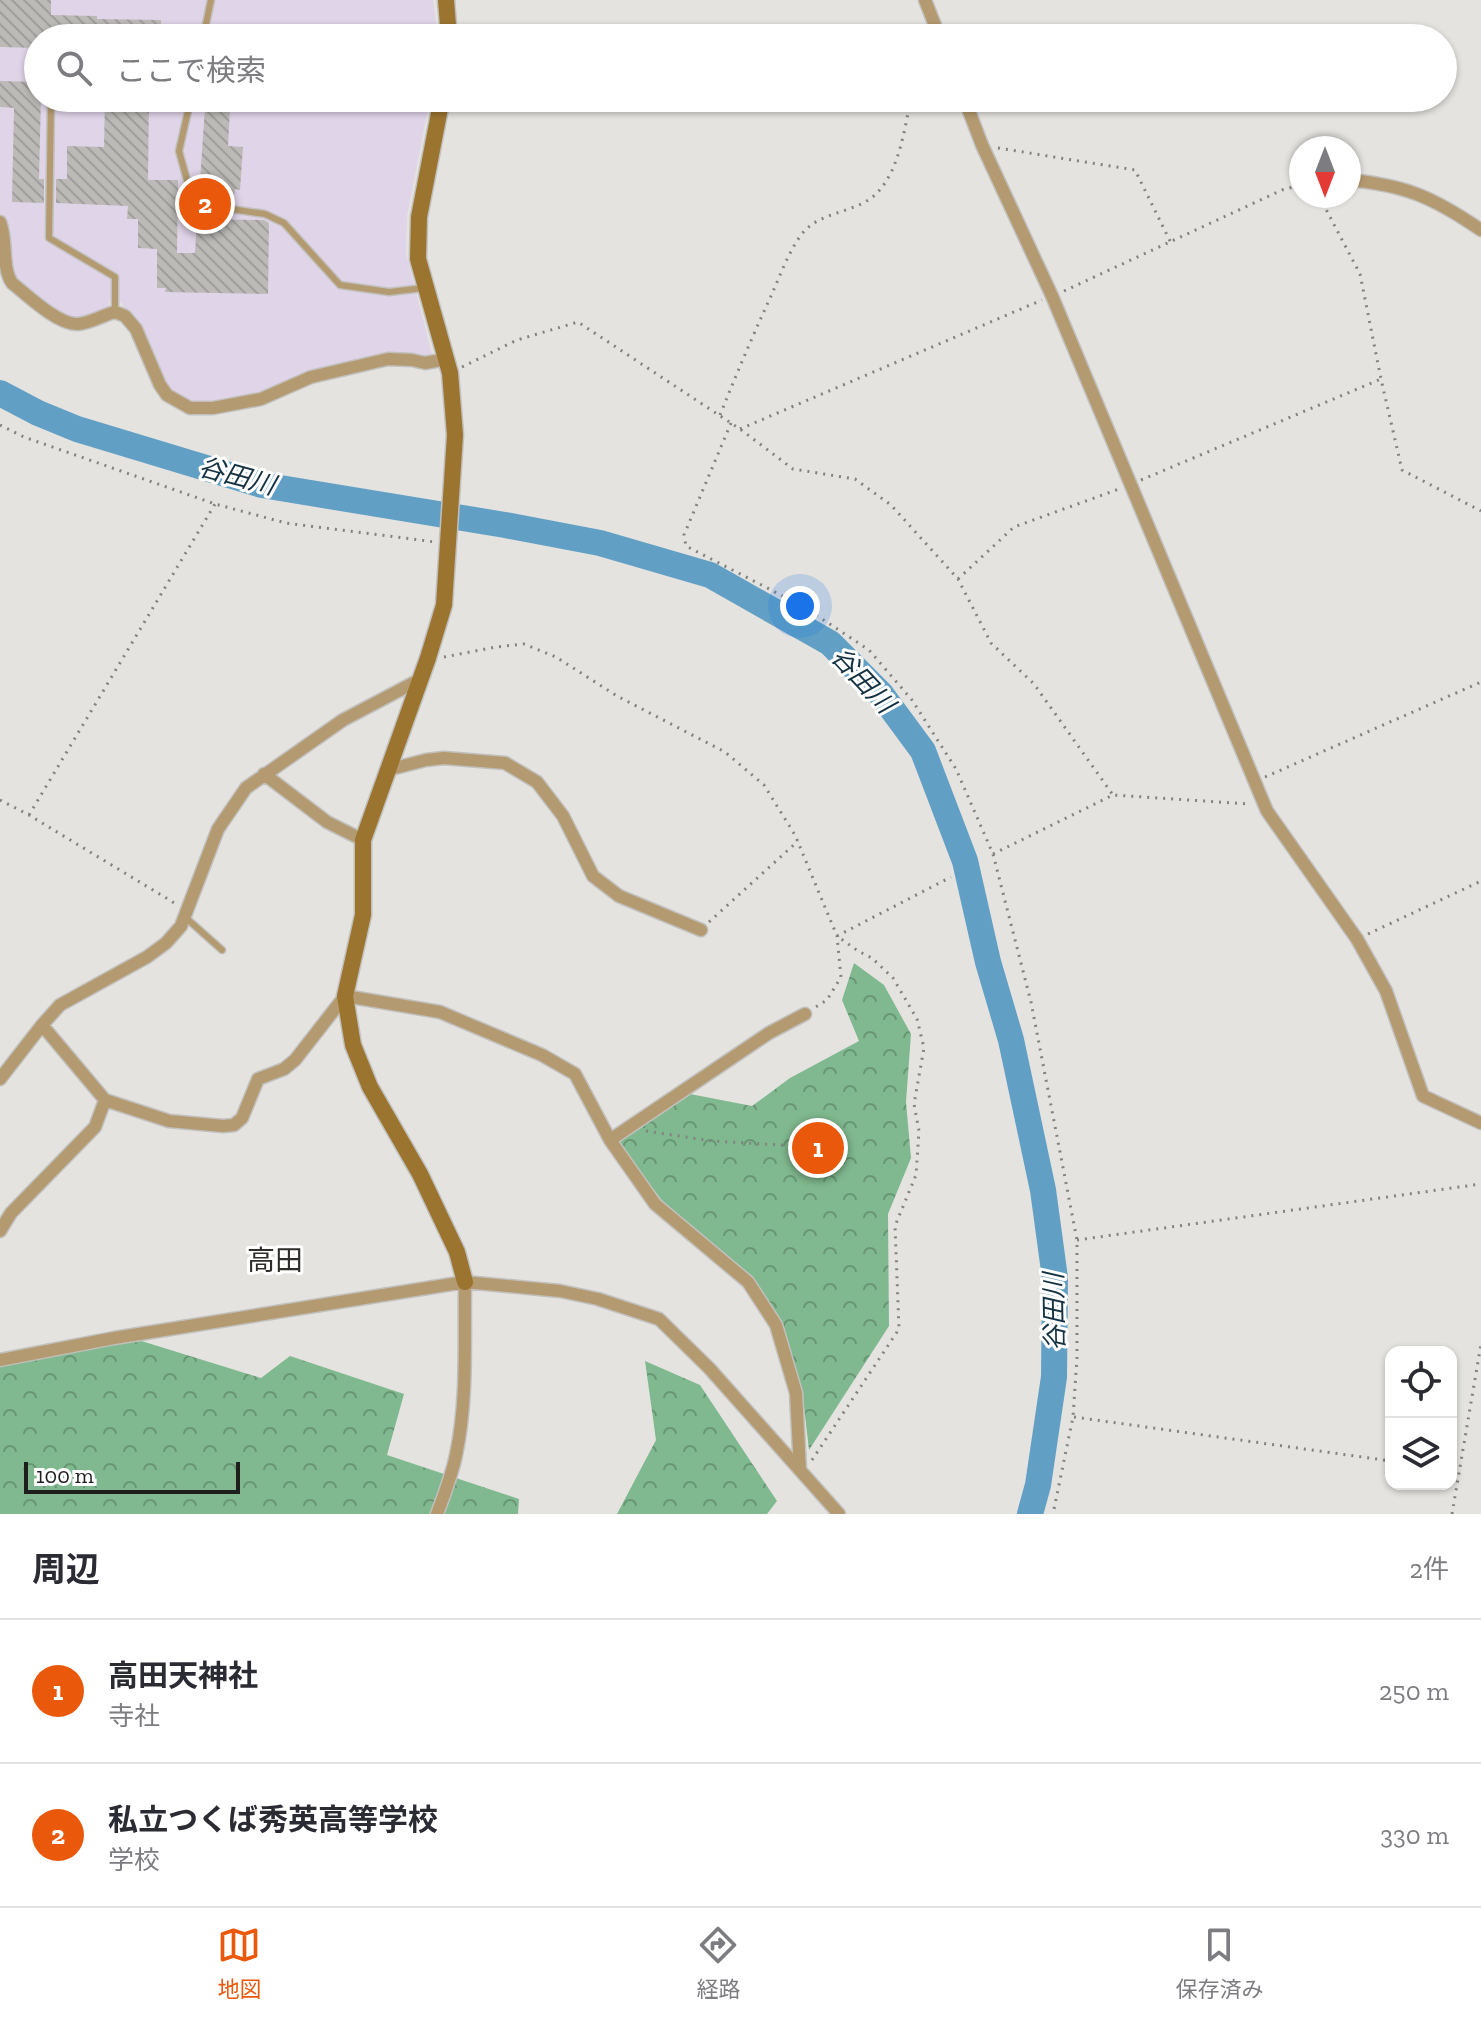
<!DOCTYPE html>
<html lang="ja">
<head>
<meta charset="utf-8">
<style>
	body { margin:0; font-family:"Zilla Slab","Noto Sans JP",serif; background:#f7f7f7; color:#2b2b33 }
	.controls { position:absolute; right:24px; bottom:24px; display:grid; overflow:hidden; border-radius:16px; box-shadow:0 2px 6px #0004 }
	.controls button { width:72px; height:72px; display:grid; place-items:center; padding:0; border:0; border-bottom:2px solid #e1e1e2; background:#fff; color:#2b2b33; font:40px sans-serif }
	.compass { position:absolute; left:1289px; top:136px; width:72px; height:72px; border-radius:50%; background:#fff; box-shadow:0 2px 6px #0004; rotate:180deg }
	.scale { position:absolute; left:24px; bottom:20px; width:216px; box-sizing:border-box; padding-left:8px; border:4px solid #1e1e1c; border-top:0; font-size:22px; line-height:28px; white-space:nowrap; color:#1e1e1c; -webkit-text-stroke:6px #fff; paint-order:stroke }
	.you { position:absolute; left:800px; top:606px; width:28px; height:28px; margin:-20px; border:6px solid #fff; border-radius:50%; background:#1a73e8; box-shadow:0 0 0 12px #1a73e833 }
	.badge { display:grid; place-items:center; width:52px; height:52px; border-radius:50%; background:#ea580c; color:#fff; font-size:26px; font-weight:700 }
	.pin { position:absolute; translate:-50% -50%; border:4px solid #fff; box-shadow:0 2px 8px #0006 }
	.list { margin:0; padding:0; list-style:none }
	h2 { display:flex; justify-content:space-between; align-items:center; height:104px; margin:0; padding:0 32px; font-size:34px }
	h2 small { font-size:26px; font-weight:400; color:#7c7c81 }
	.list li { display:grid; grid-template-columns:52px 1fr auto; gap:24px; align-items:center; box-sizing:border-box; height:144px; padding:0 32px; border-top:2px solid #e1e1e2 }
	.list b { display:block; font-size:30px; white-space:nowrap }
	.list p { margin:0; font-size:26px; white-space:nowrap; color:#7c7c81 }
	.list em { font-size:26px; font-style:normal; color:#7c7c81 }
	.icon { flex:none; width:44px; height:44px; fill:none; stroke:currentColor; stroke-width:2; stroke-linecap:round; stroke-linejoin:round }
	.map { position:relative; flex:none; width:1481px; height:1514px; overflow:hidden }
	.search { position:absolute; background:#fff; box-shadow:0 2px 6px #0004; left:24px; right:24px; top:24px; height:88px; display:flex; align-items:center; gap:20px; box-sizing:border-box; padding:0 28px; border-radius:44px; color:#7c7c81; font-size:30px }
	.sheet { height:392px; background:#fff }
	nav { display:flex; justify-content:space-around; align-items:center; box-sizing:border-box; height:112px; border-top:2px solid #e1e1e2; background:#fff; font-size:22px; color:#7c7c81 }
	nav a { display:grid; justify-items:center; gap:4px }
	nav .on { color:#ea580c }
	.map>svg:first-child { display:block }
	.education { fill:#e0d4e8 }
	.forest { fill:url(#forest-crowns) }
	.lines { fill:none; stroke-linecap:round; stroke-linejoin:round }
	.river { stroke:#61a0c4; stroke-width:26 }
	.building { fill:url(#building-back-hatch) }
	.lane-casing { stroke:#c1c0bd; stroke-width:9 }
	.street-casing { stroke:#c1c0bd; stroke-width:15 }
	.secondary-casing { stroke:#c1c0bd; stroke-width:19 }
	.path { stroke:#83827f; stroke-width:3; stroke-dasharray:2 6; stroke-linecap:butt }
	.lane { stroke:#b49a70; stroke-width:6 }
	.street { stroke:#b49a70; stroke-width:12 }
	.secondary { stroke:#9b7530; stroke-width:16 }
	.labels { text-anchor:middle; stroke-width:6; stroke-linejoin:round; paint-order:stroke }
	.water-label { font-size:26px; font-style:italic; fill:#153242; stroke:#fff }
	.quarter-label { font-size:28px; fill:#2e2d2a; stroke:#fff }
</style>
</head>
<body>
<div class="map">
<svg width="1481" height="1514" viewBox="0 0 1481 1514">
	<defs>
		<pattern id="forest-crowns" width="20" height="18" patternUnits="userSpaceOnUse" patternTransform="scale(2)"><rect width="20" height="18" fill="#80b98f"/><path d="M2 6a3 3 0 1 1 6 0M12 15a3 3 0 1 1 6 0" fill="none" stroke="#689674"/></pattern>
		<pattern id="building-back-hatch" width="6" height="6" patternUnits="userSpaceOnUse" patternTransform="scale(2)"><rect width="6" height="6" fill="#bcbab7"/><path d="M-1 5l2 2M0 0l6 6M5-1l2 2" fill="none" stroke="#a19f9d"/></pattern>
	</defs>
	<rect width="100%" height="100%" fill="#e5e3e0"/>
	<!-- education -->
	<path class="education" d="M0 0H433L438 38H38V98H430L407 216 406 253 433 358 404 354 258 395 202 406 191 405 177 396 166 387 121 302 109 301V309L87 318 70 319 16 281 12 275 4 219 0 213Z"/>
	<!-- forest -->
	<path class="forest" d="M854 963 884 985 911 1034 906 1102 911 1158 888 1214 889 1326 809 1450 802 1390 781 1320 753 1277 667 1207 641 1173 615 1145 690 1094 752 1106 790 1078 859 1041 842 1000Z
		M135 1339 261 1378 290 1356 404 1394 387 1455 519 1499 518 1514H0V1364Z
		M645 1361 700 1385 777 1501 767 1514H617L656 1440Z"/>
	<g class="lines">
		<!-- river -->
		<path class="river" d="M0 393 38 413 77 429 262 485 505 525 600 543 710 575 830 643 881 694 923 751 965 861 988 962 1011 1040 1043 1190 1055 1278 1054 1377 1038 1485 1030 1514"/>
	</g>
	<!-- building -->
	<path class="building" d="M0 0H51V15L97 16V19L161 20V38H38V48L0 47Z
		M0 81 38 82V98H41L39 179H44V203L12 202 14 108 0 107Z
		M105 98H149L148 180H178L177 253H195L197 219 264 220 269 223 268 294 165 292 166 288H157V249L138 248V219H127L128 206 56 203V179H67V146L104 147Z
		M205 107 230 108 228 146 243 147 240 190 235 189V194L215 193V188L205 187V182L200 181Z
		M811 1142 826 1143 825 1155 810 1153Z"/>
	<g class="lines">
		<!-- lane casing -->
		<g class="lane-casing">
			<path id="lane" d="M203 38 211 0
				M51 98 49 238 115 277V312
				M191 98 179 151 190 191 231 209 265 214 284 223 340 285 389 292 424 288
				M185 917 222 950"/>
		</g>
		<!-- street casing -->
		<g class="street-casing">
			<path id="street" d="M925 0 940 38
				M964 98 982 145 1052 296 1267 811 1357 939 1386 991 1423 1096 1481 1123
				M1349 180C1406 185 1434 198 1481 230
				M0 222C8 241 1 266 12 283 27 295 58 325 78 324 91 323 103 315 115 312L125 316 136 329 160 385 167 395 190 408H213L261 399 311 377 388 359 412 360 425 363 447 359
				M387 770 426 760 444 758 505 763 537 782 563 816 593 876 619 896 701 930
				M264 774 327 822 363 840
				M42 1025 105 1100 169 1121 223 1126 234 1125 242 1118 258 1079 284 1069 295 1060 345 996 440 1012 542 1055 575 1074 610 1140 655 1204 748 1282 776 1325 796 1393 800 1470
				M0 1079 42 1025 60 1005 147 957 166 943 181 926 218 829 246 788 343 720 419 680
				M610 1140 769 1033 805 1014
				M0 1231 11 1213 95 1127 105 1100
				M0 1360 114 1338 465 1282 560 1291 598 1299 659 1319 709 1368 839 1514
				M437 1514C444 1495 452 1475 456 1455 468 1399 464 1339 465 1282"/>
		</g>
		<!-- secondary casing -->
		<g class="secondary-casing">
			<path id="secondary" d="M446 0 449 38
				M442 98 419 217 418 259 450 373 455 435 444 605 428 658 363 840V915L345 996 353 1045 370 1087 420 1174 457 1252 465 1282"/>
		</g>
		<!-- path -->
		<path class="path" d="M918 38 921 26
			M998 148 1135 170 1171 243
			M1319 196 1360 274 1381 379 1402 470 1481 511
			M1064 291 1282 190 1301 185
			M462 367 517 340 578 322 740 429 793 469 855 479 891 505 958 579 991 643 1034 684 1113 795
			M720 415C736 375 753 335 771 296 780 276 788 253 801 235 817 214 843 214 865 202 898 184 904 131 911 98
			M731 423 684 535 686 546 804 607 869 650 912 700 956 769 993 854 1031 1002 1077 1240V1357L1073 1417 1053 1514
			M0 425 24 437 215 504 286 523 435 542
			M740 429 1042 300
			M1141 480 1381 379
			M958 579 1014 527 1119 489
			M444 657 496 647 524 644 556 657 617 696 725 752 764 785 795 835 837 936 841 977 827 1000 814 1008
			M1265 777 1481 682
			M0 800 29 815 176 904
			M29 815 215 504
			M993 854 1113 795 1249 804
			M709 922 798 841
			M1368 934 1481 881
			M837 936 951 877
			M646 1131 712 1141 797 1146
			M1077 1240 1481 1184
			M1074 1417 1391 1461
			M812 1460 899 1329 895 1226 916 1175 919 1131 914 1104 924 1048 917 1019 893 978 872 958 858 951 837 936
			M1452 1514 1481 1344"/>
		<!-- lane -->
		<use href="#lane" class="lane"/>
		<!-- street -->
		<use href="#street" class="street"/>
		<!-- secondary -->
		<use href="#secondary" class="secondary"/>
	</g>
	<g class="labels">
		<!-- water labels -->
		<g class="water-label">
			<text transform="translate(237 476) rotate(15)" y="9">谷田川</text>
			<text transform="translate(863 680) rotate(47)" y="9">谷田川</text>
			<text transform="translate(1054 1312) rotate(-91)" y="9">谷田川</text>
		</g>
		<!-- quarter labels -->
		<g class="quarter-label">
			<text x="275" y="1270">高田</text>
		</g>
	</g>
</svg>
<div class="controls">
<button><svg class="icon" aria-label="locate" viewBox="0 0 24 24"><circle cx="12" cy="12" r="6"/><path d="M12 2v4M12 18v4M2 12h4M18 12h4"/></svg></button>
<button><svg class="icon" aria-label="layers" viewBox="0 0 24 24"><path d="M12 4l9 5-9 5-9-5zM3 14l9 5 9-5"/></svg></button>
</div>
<svg class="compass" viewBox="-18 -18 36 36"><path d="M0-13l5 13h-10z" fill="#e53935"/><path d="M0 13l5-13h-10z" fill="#7c7c81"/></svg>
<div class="scale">100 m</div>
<div class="you"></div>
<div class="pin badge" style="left:818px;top:1148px">1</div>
<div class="pin badge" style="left:205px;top:204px">2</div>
<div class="search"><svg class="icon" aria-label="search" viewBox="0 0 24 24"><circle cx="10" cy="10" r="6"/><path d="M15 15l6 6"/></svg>ここで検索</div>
</div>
<section class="sheet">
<h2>周辺<small>2件</small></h2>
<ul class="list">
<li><span class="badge">1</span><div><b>高田天神社</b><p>寺社</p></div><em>250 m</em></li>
<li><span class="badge">2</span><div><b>私立つくば秀英高等学校</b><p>学校</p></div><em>330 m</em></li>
</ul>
</section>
<nav>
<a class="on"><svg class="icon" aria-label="map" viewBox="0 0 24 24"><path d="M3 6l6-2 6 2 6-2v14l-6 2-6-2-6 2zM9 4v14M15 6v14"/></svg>地図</a>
<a><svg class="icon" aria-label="directions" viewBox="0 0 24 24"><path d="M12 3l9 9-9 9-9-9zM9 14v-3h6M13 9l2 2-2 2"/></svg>経路</a>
<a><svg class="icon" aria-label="saved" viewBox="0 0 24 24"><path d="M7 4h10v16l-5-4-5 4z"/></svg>保存済み</a>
</nav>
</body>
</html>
